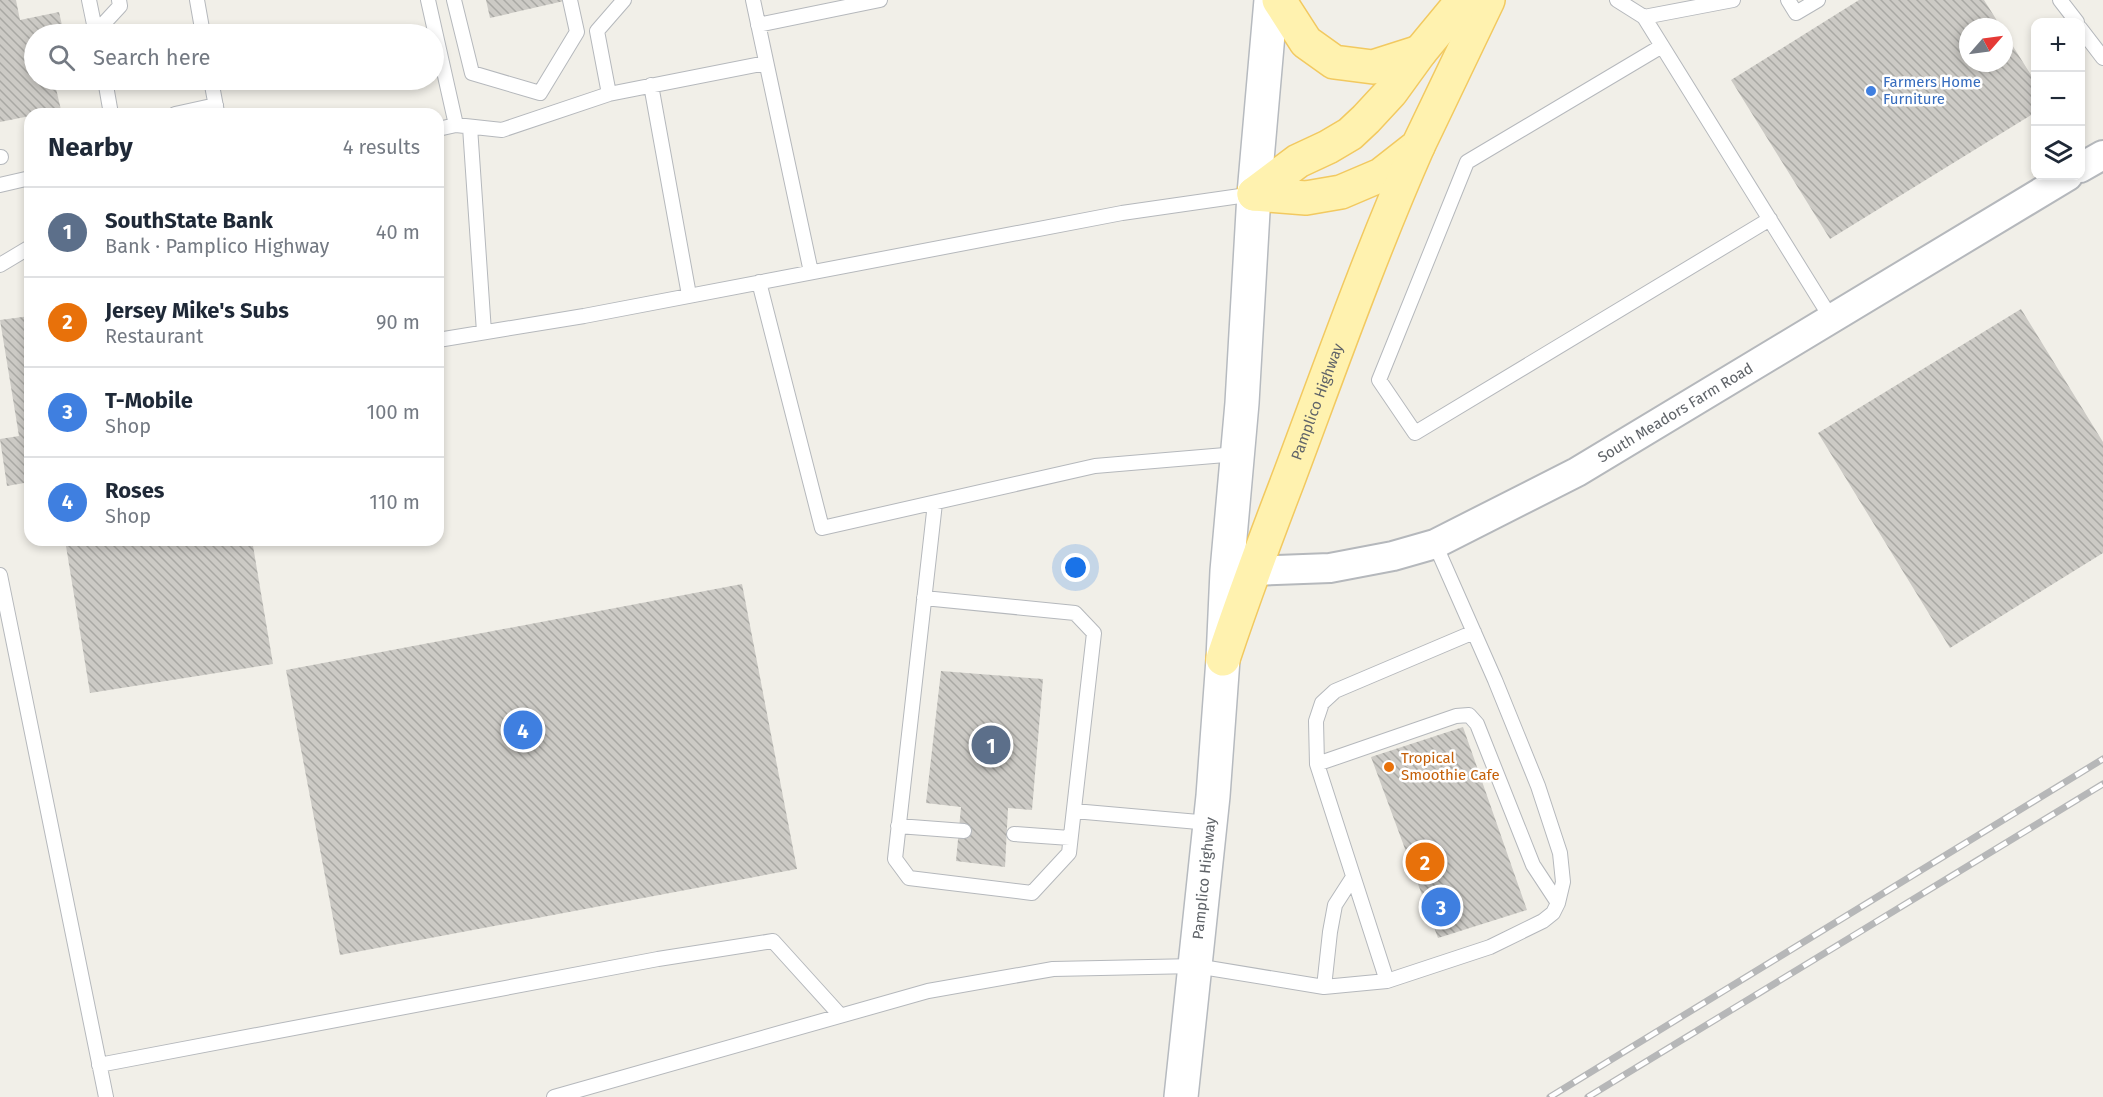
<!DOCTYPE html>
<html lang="en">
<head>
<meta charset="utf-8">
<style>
	body { margin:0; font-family:"Fira Sans",sans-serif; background:#f6f6f7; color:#1f2937 }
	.controls { position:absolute; right:18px; top:18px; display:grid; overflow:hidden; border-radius:12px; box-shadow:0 3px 9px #0003 }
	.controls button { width:54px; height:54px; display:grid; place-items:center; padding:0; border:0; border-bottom:2px solid #e0e1e3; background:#fff; color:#1f2937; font:30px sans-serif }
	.compass { position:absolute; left:1959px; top:18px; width:54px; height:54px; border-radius:50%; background:#fff; box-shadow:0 3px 9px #0003; rotate:62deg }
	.you { position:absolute; left:1076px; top:568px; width:21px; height:21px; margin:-15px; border:4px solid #fff; border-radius:50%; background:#1a73e8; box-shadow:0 0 0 9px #1a73e833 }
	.badge { display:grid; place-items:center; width:39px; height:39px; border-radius:50%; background:#ea4335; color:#fff; font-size:20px; font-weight:700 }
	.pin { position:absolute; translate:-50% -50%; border:3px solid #fff; box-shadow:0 2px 6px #0006 }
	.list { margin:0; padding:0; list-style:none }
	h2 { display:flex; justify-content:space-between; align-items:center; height:78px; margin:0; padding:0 24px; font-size:26px }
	h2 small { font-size:20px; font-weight:400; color:#747a83 }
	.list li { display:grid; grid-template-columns:39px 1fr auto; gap:18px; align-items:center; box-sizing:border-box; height:90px; padding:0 24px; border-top:2px solid #e0e1e3 }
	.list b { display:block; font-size:22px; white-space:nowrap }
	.list p { margin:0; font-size:20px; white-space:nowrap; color:#747a83 }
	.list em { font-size:20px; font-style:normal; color:#747a83 }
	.icon { flex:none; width:33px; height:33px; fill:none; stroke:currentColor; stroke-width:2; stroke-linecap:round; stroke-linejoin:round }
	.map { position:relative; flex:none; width:2103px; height:1097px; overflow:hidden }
	.search { position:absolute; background:#fff; box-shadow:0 3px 9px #0003; left:24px; top:24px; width:420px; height:66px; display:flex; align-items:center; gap:15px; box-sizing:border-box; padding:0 21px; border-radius:33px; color:#747a83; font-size:22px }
	.panel { position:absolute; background:#fff; box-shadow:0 3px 9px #0003; left:24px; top:108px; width:420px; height:438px; border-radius:18px }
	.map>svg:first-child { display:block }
	.building { fill:url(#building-back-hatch) }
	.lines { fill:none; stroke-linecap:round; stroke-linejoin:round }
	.lane-casing { stroke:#b5b8bc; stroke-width:16 }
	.street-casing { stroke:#b5b8bc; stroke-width:32 }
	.secondary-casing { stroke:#b6babf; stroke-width:36 }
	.primary-casing { stroke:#f2c960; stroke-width:36 }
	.lane { stroke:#fff; stroke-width:14 }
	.street { stroke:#fff; stroke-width:28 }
	.secondary { stroke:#fff; stroke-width:33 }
	.primary { stroke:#fff2af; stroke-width:33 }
	.rail-casing { stroke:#b6b7b8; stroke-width:7 }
	.rail { stroke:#fff; stroke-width:4.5; stroke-dasharray:14; stroke-linecap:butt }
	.shop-dot { fill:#3f7fe0; stroke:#fff; stroke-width:2 }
	.food-dot { fill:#e8710a; stroke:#fff; stroke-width:2 }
	.labels { text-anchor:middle; stroke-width:5; stroke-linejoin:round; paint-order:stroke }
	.shop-label { font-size:15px; fill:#366cbe; stroke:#fff; text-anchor:start }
	.street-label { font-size:15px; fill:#5f6368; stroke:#fff }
	.food-label { font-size:15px; fill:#c56008; stroke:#fff; text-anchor:start }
</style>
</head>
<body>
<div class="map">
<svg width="2103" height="1097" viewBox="0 0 2103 1097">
	<defs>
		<pattern id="building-back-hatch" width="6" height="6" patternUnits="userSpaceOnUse" patternTransform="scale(1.5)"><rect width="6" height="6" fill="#cccac5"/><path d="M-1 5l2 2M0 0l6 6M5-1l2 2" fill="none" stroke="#a9a8a4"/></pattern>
	</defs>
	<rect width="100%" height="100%" fill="#f1efe8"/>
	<!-- building -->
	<path class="building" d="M0 0H16L20 20 59 12 64 34H34V80H54L61 110 30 114V116L0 122Z
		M486 0H564V1L490 18Z
		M1859 0H1984L2001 27H1968V63H2004V32L2036 83V112L1830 239 1731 80Z
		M2021 309 2103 442V553L1950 648 1818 433Z
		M30 316V482L7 486 0 439 19 436 0 320Z
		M65 540H252L273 664 90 693Z
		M742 584 797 869 340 955 286 670Z
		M941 671 1043 679 1032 810 1008 808 1005 867 956 861 961 807 926 803Z
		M1463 727 1527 910 1438 938 1371 757Z"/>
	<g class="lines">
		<!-- lane casing -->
		<g class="lane-casing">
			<path id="lane" d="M89 0 96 34
				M197 0 203 34
				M428 0 456 125
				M454 0 472 73 540 93 577 32 570 0
				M753 0 811 272
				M1617 0 1644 17 1831 318
				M1788 0 1796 13 1818 0
				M2060 0 2077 22
				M1644 17 1733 0
				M758 25 880 0
				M2080 28 2103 58
				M96 32 120 6 119 0
				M1662 46 1467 162 1379 380 1415 433 1770 219
				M105 80 111 114
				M211 80 217 112
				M651 85 689 295
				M609 94 597 31 624 0
				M175 114 216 105
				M470 127 484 332
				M438 129 456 125 502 130 609 94 766 63
				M0 157H1
				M0 185 30 178
				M0 265 30 247
				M759 282 822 528 1095 466 1237 454
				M438 340 584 316 1122 213 1254 194
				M0 575 106 1097
				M924 598 1075 613 1094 633 1069 853 1032 893 909 878 895 859 935 503
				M1317 764 1456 716 1469 715 1477 724 1533 865 1558 903
				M1074 811 1210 823
				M898 826 964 831
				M1014 834 1070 838
				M1387 981 1317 764 1316 721 1322 703 1335 691 1474 632
				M1324 987 1330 932 1335 905 1353 877
				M99 1065 658 959 773 941 840 1015
				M554 1097 928 991 1053 969 1196 966 1324 987 1387 981 1490 947 1543 921 1553 913 1558 903 1563 882 1560 853 1538 786 1495 680 1435 544"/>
		</g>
		<!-- street casing -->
		<g class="street-casing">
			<g id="street">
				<path d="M2080 168 2103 155"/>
				<path id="s1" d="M1253 571 1330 568 1393 556 1435 544 1577 472 2068 176"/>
			</g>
		</g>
		<!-- secondary casing -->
		<g class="secondary-casing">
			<g id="secondary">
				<path id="s2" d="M1181 1097 1213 796 1223 659 1227 571 1242 403 1254 194 1271 0"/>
			</g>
		</g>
		<!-- primary casing -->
		<g class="primary-casing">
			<g id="primary">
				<path d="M1279 0 1306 42 1334 62 1373 67 1420 52"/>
				<path d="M1254 194 1306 198 1341 192 1381 175 1418 146 1488 0"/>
				<path d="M1254 194 1298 161 1328 147 1350 134 1366 119 1391 92 1420 52 1463 0"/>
				<path id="s3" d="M1223 659C1243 599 1265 540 1288 480 1330 368 1370 255 1418 146"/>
			</g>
		</g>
		<!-- lane -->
		<use href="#lane" class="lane"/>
		<!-- street -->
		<use href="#street" class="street"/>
		<!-- secondary -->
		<use href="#secondary" class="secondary"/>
		<!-- primary -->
		<use href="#primary" class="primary"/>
		<!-- rail casing -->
		<g class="rail-casing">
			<path id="rail" d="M1550 1097 2103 759
				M1588 1097 2103 784"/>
		</g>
		<!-- rail -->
		<use href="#rail" class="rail"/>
	</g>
	<!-- markers -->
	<circle class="shop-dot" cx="1871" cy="91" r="6"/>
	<circle class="food-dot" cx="1389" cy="767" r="6"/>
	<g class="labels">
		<!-- shop labels -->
		<g class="shop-label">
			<text x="1883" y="87">Farmers Home<tspan x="1883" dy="17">Furniture</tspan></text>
		</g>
		<!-- street labels -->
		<g class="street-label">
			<text dy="5" stroke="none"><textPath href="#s3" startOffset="274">Pamplico Highway</textPath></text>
			<text dy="5" stroke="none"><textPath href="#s1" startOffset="459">South Meadors Farm Road</textPath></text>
			<text dy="5" stroke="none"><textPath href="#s2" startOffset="220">Pamplico Highway</textPath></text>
		</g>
		<!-- food labels -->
		<g class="food-label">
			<text x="1401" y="763">Tropical<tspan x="1401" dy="17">Smoothie Cafe</tspan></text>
		</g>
	</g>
</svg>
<div class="controls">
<button>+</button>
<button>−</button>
<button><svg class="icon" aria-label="layers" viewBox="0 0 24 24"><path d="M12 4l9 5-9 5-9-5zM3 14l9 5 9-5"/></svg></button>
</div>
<svg class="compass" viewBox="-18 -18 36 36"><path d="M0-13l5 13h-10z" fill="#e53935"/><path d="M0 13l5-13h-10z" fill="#747a83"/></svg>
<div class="you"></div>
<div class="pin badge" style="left:991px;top:745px;background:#5c6f8a">1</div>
<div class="pin badge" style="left:1425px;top:862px;background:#e8710a">2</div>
<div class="pin badge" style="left:1441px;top:907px;background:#3f7fe0">3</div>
<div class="pin badge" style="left:523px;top:730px;background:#3f7fe0">4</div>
<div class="search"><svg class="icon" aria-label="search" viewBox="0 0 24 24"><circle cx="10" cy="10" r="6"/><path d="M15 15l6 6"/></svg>Search here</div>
<section class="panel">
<h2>Nearby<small>4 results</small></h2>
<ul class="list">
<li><span class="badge" style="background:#5c6f8a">1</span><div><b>SouthState Bank</b><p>Bank · Pamplico Highway</p></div><em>40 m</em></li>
<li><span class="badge" style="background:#e8710a">2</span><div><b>Jersey Mike's Subs</b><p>Restaurant</p></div><em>90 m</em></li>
<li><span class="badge" style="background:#3f7fe0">3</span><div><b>T-Mobile</b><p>Shop</p></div><em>100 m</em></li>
<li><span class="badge" style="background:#3f7fe0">4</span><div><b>Roses</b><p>Shop</p></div><em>110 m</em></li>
</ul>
</section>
</div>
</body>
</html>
